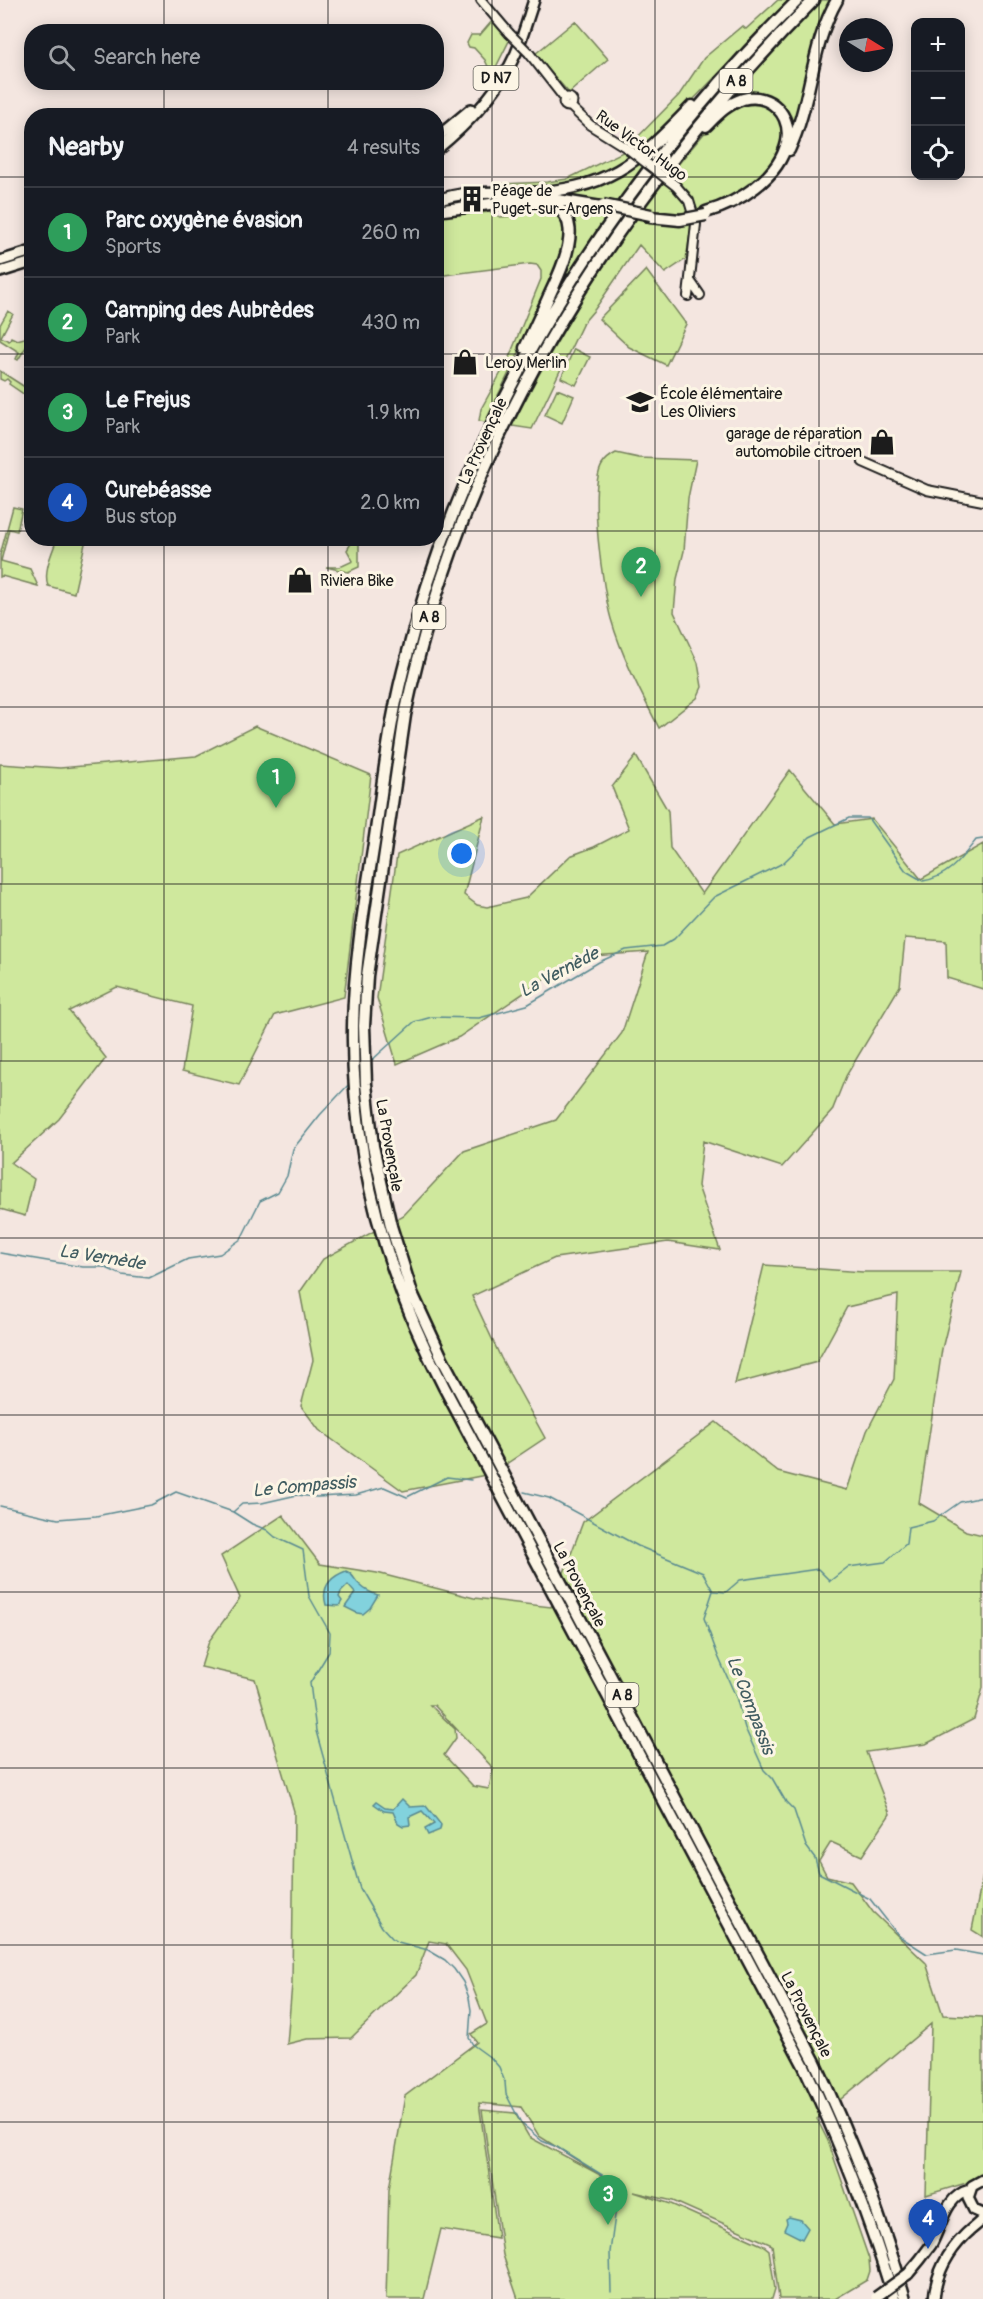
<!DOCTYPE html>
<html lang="en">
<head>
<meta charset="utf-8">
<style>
	body { margin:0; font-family:Pangolin,sans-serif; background:#242831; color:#f1f3f6 }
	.controls { position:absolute; right:18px; top:18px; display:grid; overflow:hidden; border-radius:12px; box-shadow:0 3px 15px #0003 }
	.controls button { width:54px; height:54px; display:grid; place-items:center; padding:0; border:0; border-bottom:2px solid #363941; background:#171b24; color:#f1f3f6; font:30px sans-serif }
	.compass { position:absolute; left:839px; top:18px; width:54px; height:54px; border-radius:50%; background:#171b24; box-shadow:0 3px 15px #0003; rotate:101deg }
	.you { position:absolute; left:462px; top:854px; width:21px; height:21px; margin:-15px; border:4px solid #fff; border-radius:50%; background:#1a73e8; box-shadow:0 0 0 9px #1a73e833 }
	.badge { display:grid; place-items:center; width:39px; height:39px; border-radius:50%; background:#0f766e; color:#fff; font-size:20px; font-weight:700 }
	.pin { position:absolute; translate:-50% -50px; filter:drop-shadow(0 2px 3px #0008) }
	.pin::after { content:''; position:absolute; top:32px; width:21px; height:18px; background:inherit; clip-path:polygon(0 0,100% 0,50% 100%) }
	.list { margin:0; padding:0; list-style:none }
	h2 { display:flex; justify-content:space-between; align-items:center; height:78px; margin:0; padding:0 24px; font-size:26px }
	h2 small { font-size:20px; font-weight:400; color:#9ea1a6 }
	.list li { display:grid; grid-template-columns:39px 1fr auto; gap:18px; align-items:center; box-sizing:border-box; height:90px; padding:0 24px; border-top:2px solid #363941 }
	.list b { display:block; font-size:22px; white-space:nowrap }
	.list p { margin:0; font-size:20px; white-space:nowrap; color:#9ea1a6 }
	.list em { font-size:20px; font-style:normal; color:#9ea1a6 }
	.icon { flex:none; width:33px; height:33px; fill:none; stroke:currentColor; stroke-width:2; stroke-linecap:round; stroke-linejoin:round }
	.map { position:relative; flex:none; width:983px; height:2299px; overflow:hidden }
	.search { position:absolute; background:#171b24; box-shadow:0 3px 15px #0003; left:24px; top:24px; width:420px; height:66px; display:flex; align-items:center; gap:15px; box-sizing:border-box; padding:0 21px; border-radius:24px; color:#9ea1a6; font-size:22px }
	.panel { position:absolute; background:#171b24; box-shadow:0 3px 15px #0003; left:24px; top:108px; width:420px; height:438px; border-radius:24px }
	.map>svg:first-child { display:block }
	.green { fill:#cfe89d; stroke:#76825c; stroke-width:1.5; fill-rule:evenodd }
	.water { fill:#82d2dd; stroke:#598990; stroke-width:1.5 }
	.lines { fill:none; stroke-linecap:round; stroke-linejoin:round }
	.stream { stroke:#598990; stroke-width:1.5 }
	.minor-casing { stroke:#1c1c1c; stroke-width:12 }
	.major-casing { stroke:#1c1c1c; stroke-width:14 }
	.highway-casing { stroke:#1c1c1c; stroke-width:15 }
	.minor { stroke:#fcf5e5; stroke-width:8 }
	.major { stroke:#fcf5e5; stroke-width:9 }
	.highway { stroke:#fcf5e5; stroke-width:10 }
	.minor-bridge-casing { stroke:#1c1c1c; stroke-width:12; stroke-linecap:butt }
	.major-bridge-casing { stroke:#1c1c1c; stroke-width:14; stroke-linecap:butt }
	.highway-bridge-casing { stroke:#1c1c1c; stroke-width:15; stroke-linecap:butt }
	.minor-bridge { stroke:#fcf5e5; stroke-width:8 }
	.major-bridge { stroke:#fcf5e5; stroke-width:9 }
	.highway-bridge { stroke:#fcf5e5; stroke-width:10 }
	.grid { fill:none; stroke:#1c1c1c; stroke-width:1.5; stroke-opacity:0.55 }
	.labels { text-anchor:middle; stroke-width:6; stroke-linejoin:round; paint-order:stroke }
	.shield { fill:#fcf5e5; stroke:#5f5d58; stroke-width:1.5 }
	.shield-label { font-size:15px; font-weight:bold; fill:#1c1c1c }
	.street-label { font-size:16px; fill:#1c1c1c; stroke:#fcf5e5 }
	.poi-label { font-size:16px; fill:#1c1c1c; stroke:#fcf5e5; text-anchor:start }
	.water-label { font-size:18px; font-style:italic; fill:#405c60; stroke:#fcf5e5 }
</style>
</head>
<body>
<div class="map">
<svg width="983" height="2299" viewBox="0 0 983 2299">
	<rect width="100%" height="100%" fill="#f4e6e0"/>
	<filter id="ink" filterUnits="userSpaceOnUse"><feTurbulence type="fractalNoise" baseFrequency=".0167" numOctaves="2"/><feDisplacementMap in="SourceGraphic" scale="12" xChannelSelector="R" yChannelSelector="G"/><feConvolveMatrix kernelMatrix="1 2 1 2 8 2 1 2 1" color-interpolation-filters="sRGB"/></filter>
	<g filter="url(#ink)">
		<!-- green -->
		<path class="green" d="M778 0H789L643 152 594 179 547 189 510 188 500 184 547 182 567 179 623 152 679 95 704 58 742 26 746 29Z
			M822 0H834L792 139 775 102 726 103Z
			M493 20 510 39 493 73 490 71 485 60 474 48 469 47 467 43 471 35H480Z
			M575 21 608 59 569 93 535 54Z
			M751 100 774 108C777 115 785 126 784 134 781 173 733 204 698 211L689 192 678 182 674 187 685 200 691 212 673 214 692 222 686 259 665 273 639 245 595 309 583 323 532 429 512 426C567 316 632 215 713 123L723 113Z
			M663 142 608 215 548 309 572 243 553 201 608 203 560 193 577 188Z
			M546 204 562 219 567 242 548 293 485 422 479 421 481 409 508 360 541 279V271L537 265 530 264 437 276V216L491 212 500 217 515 216 519 214 524 205Z
			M646 270 686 324 666 365 629 347 599 319Z
			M8 311 13 314 1 337 9 341 11 337 17 340 28 337 30 340 31 339 18 360 16 359 19 352 0 340V325Z
			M574 349 590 357 576 385 561 378Z
			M0 371 31 391V399L9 384 10 382 7 379 4 381 0 379Z
			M557 389 574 396 562 423 545 415Z
			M616 453 639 458 696 460 688 498 684 551 677 579 674 612 698 663 702 687 697 698 659 728C641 693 622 657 611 619 603 591 588 488 602 465 605 460 612 455 616 453Z
			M13 507 22 509 17 531 9 529 1 561 30 569 38 586 2 576 0 577V555Z
			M57 539H86L74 593 48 586C43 571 52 553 57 539Z
			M353 540 359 542V567L348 572 326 567H340L353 561 347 550Z
			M255 726 371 775 344 997 275 1015 239 1085 182 1071 192 1006 117 987 69 1011 106 1058 59 1119 11 1163 34 1179 25 1216 0 1209V764L60 768 196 756Z
			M636 756 668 811 670 848 702 894 790 770 835 824 872 819 921 879 983 844V989L947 978 946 941 905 938 900 986 846 1076 832 1111 782 1167 703 1141 698 1186 720 1250 668 1242 555 1258 472 1296 501 1358 545 1438 491 1474 403 1491 319 1430 301 1406 313 1360 300 1292 323 1259 404 1215 464 1151 556 1120 622 1033 648 952 577 957 459 1037 397 1064 377 998 397 855 484 816 464 895 477 905 487 907 526 898 570 856 594 847 629 829 612 787Z
			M764 1265 863 1272H961L942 1349 919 1503 966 1531 983 1535V1688L974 1719 926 1744 866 1752 890 1814 862 1856 831 1842 819 1861 827 1876 851 1882 873 1912 926 1963 943 2015 983 2017V2178L926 2195 931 2024 817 2119 828 2141 869 2259 870 2271 867 2280 835 2299H779L772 2245 673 2201 634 2192 671 2204 764 2246 769 2250 775 2289 772 2299H518L503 2255 482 2110 515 2113 529 2137 602 2176 539 2136 521 2107 479 2103 498 2238 441 2229 424 2299H386L389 2189 405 2096 477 2042 471 2034 487 2024 466 1970 446 1944 429 1941 416 1975 351 2038 307 2039 287 2044 292 1984 294 1811 255 1679 201 1667 209 1641 240 1598 221 1556 283 1515 320 1564 377 1573 474 1598 551 1607 583 1522 716 1422 778 1472 847 1490 867 1431 894 1379 898 1295 847 1307 817 1362 735 1384ZM430 1705H434L493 1768 489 1789 473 1786 444 1755 456 1738 455 1729Z
			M983 1875V1937L972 1930Z"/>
		<!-- water -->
		<path class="water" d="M346 1571C356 1576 353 1580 360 1585 365 1590 371 1593 378 1595L370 1608 363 1614 357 1613 345 1607 355 1593 348 1585 341 1592 339 1597 342 1601 339 1606 326 1605C321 1588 330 1577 346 1571Z
			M402 1799 410 1807 426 1806 441 1825 440 1830 428 1835 425 1829 434 1824 422 1811 409 1817 410 1825 403 1826 398 1823 393 1812 384 1811 374 1804 376 1802 385 1808 393 1809Z
			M789 2217 801 2220 808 2228 802 2239 784 2230 787 2223 786 2219Z"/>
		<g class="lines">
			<!-- stream -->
			<path class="stream" d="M371 1061 414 1022 432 1017 479 1018 527 1005 599 962 626 950 662 946 674 939 714 897 783 863 810 837 849 818H868L906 871 923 881C948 877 961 859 976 840L983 839
				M0 1253 83 1267H104L122 1275 149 1278 188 1259 220 1254 241 1239 260 1201 278 1192 287 1176 293 1149 320 1115 351 1082
				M524 1492 549 1498 638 1546 703 1573 713 1591 704 1618 718 1656 736 1697 745 1728 764 1770 772 1778 786 1802 794 1810 806 1846 815 1858 819 1873 870 1899 899 1936 927 1954 956 1950 983 1955
				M0 1506 58 1519 96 1516 151 1505 176 1492 233 1512 252 1524 267 1530 275 1537 303 1550 309 1596 330 1633 329 1652 310 1683 316 1731 360 1889 382 1927 392 1938 398 1942 428 1950 445 1960 454 1969 463 1982 469 1998 471 2010 469 2038 473 2045 491 2058 499 2067 505 2082 506 2094 521 2123 542 2141 557 2147 607 2178 615 2187 617 2201 610 2252 611 2292
				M233 1512 242 1504 262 1503 297 1495 317 1497 356 1495 384 1487 407 1497 447 1477 471 1480
				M714 1591 726 1592 740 1580 818 1569 830 1581 848 1567 885 1562 906 1544 908 1527 933 1521 960 1502 983 1497"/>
			<!-- minor casing -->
			<g class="minor-casing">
				<path id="minor" d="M481 0 509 33
					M529 53 565 99
					M563.5 102a4.5 4.5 0 1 1 9 0a4.5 4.5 0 1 1-9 0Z
					M570 106 590 125 627 148
					M676 186 689 201 696 224 688 296
					M691 282 700 295
					M863 462 927 490 983 501"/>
			</g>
			<!-- major casing -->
			<g class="major-casing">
				<path id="major" d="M436 138 471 109
					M436 150C468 124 499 91 516 53 523 36 528 18 534 0
					M0 261 32 251
					M0 272 32 262
					M983 2180 972 2186 968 2198 974 2210 983 2214
					M908 2274C916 2265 924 2255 931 2245 942 2225 945 2196 970 2190
					M934 2299C936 2273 947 2253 965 2235 971 2229 977 2225 983 2219"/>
			</g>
			<!-- highway casing -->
			<g class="highway-casing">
				<path id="highway" d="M798 0C613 183 465 417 403 671 389 726 383 782 375 837 365 900 354 963 353 1027 351 1154 386 1275 444 1387L804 2066C840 2142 870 2219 894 2299
					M814 0C616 200 463 437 405 715L367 976 364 1026 366 1084 373 1146 391 1226 412 1293 442 1358 815 2062C851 2139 882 2217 905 2299
					M789 150C812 102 810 47 837 0
					M545 198 601 207
					M436 201C465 190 493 193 523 193 606 191 637 164 692 106
					M515 201C593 196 571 250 549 296 541 314 533 331 525 348
					M436 211 521 200
					M706 212C738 203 779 178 787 142 792 115 770 92 743 99 727 104 717 115 706 126
					M650 217 680 220"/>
			</g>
			<!-- minor -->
			<use href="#minor" class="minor"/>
			<!-- major -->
			<use href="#major" class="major"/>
			<!-- highway -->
			<use href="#highway" class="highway"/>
			<!-- minor-bridge casing -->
			<g class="minor-bridge-casing">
				<path id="minor-bridge" d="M509 33 529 53
					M627 148 676 186"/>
			</g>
			<!-- major-bridge casing -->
			<g class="major-bridge-casing">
				<path id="major-bridge" d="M876 2297 908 2274"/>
			</g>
			<!-- highway-bridge casing -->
			<g class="highway-bridge-casing">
				<path id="highway-bridge" d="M603 205 651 215
					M680 220 706 215"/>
			</g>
			<!-- minor-bridge -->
			<use href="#minor-bridge" class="minor-bridge"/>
			<!-- major-bridge -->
			<use href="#major-bridge" class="major-bridge"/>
			<!-- highway-bridge -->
			<use href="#highway-bridge" class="highway-bridge"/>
		</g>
	</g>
	<!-- grid -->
	<path class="grid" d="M164 0V32M328 0V32M492 0V2299M655 0V2299M819 0V2299M164 82V116M328 82V116M0 177H32M436 177H983M0 354H32M436 354H983M0 531H32M436 531H983M164 538V2299M328 538V2299M0 707H983M0 884H983M0 1061H983M0 1238H983M0 1415H983M0 1592H983M0 1768H983M0 1945H983M0 2122H983"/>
	<!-- icons -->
	<defs>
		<g id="building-bare" transform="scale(2.07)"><path d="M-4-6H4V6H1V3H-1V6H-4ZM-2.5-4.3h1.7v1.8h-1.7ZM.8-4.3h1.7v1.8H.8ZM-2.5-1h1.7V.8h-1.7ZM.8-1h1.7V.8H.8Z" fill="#1c1c1c" stroke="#fcf5e5" stroke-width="2.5" paint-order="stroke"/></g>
		<g id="shop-bare" transform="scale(2.07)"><path d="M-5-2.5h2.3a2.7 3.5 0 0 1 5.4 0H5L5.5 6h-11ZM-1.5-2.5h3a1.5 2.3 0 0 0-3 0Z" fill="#1c1c1c" stroke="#fcf5e5" stroke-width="2.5" paint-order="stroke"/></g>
		<g id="school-bare" transform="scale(2.07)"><path d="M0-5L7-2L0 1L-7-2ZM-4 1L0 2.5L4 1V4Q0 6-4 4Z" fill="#1c1c1c" stroke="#fcf5e5" stroke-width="2.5" paint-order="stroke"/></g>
	</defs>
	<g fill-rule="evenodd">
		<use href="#building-bare" x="472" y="199"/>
		<use href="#shop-bare" x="465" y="362"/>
		<use href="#school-bare" x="640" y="402"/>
		<use href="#shop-bare" x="882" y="442"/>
		<use href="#shop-bare" x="300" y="580"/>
	</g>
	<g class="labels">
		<!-- shield labels -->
		<g class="shield">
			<rect x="473.5" y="66" width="45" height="24" rx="4.5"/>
			<rect x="719.5" y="69" width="33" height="24" rx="4.5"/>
			<rect x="412.5" y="605" width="33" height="24" rx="4.5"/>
			<rect x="605.5" y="1683" width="33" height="24" rx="4.5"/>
		</g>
		<g class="shield-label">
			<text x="496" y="83">D N7</text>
			<text x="736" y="86">A 8</text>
			<text x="429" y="622">A 8</text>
			<text x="622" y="1700">A 8</text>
		</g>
		<!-- street labels -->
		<g class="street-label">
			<text transform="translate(642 145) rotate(36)" y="6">Rue Victor Hugo</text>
			<text transform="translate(482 441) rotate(-65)" y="6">La Provençale</text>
			<text transform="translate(390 1145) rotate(80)" y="6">La Provençale</text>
			<text transform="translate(580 1584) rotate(62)" y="6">La Provençale</text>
			<text transform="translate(807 2014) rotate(63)" y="6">La Provençale</text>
		</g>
		<!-- poi labels -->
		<g class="poi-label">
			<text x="492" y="196">Péage de<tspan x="492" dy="18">Puget-sur-Argens</tspan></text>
			<text x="485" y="368">Leroy Merlin</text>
			<text x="660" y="399">École élémentaire<tspan x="660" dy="18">Les Oliviers</tspan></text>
			<text x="862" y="439" text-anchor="end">garage de réparation<tspan x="862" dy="18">automobile citroen</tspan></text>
			<text x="320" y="586">Riviera Bike</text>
		</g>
		<!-- water labels -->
		<g class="water-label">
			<text transform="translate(559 972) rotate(-28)" y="6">La Vernède</text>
			<text transform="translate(102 1257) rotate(9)" y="6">La Vernède</text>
			<text transform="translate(304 1486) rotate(-5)" y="6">Le Compassis</text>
			<text transform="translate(751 1705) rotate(69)" y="6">Le Compassis</text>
		</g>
	</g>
</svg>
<div class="controls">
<button>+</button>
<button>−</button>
<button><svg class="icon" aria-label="locate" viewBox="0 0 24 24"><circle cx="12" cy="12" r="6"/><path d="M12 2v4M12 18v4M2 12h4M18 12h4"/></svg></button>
</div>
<svg class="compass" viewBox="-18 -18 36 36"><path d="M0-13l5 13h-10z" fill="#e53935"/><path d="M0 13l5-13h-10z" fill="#9ea1a6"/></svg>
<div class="you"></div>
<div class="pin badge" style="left:276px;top:808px;background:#2e9e5b">1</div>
<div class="pin badge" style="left:641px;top:597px;background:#2e9e5b">2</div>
<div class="pin badge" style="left:608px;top:2225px;background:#2e9e5b">3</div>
<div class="pin badge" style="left:928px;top:2249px;background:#1a4fb4">4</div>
<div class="search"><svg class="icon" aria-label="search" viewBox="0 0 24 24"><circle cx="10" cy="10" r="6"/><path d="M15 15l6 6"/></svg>Search here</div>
<section class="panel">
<h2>Nearby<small>4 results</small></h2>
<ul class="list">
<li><span class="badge" style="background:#2e9e5b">1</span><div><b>Parc oxygène évasion</b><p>Sports</p></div><em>260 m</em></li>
<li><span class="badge" style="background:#2e9e5b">2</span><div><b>Camping des Aubrèdes</b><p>Park</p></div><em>430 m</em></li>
<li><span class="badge" style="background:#2e9e5b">3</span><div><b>Le Frejus</b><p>Park</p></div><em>1.9 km</em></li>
<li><span class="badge" style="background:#1a4fb4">4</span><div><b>Curebéasse</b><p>Bus stop</p></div><em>2.0 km</em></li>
</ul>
</section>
</div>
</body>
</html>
